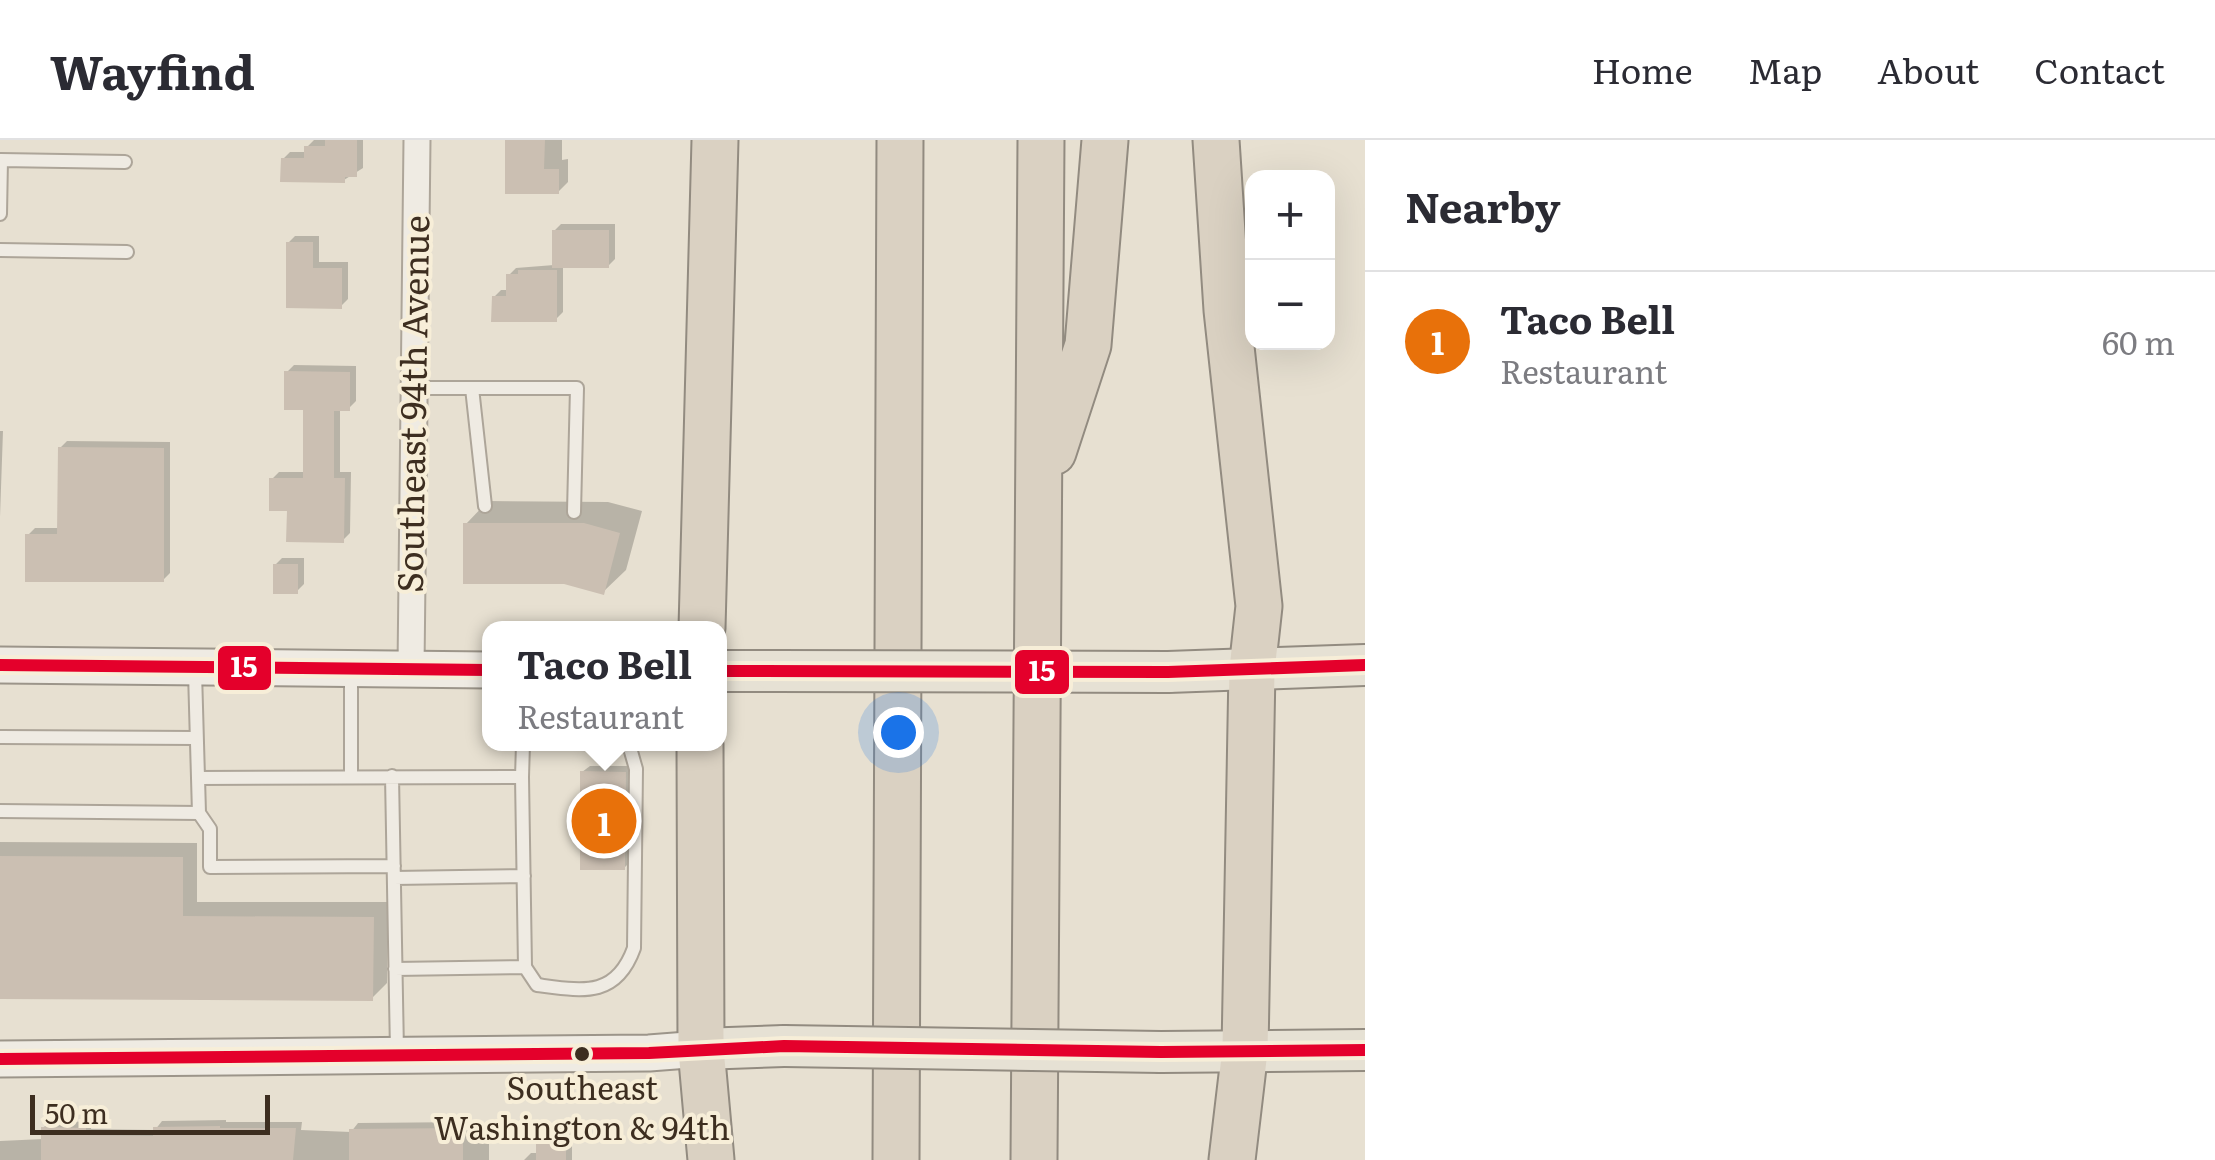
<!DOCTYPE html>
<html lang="en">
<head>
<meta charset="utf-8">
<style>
	body { margin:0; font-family:Literata,serif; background:#f7f7f7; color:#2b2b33 }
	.controls { position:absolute; right:30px; top:30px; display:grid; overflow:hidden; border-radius:20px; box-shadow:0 10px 40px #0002 }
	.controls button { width:90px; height:90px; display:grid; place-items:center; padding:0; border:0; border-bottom:2px solid #e1e1e2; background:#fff; color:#2b2b33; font:50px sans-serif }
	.scale { position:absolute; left:30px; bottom:25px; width:240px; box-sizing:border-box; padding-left:10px; border:5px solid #3d2e20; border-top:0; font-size:28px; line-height:35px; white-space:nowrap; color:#3d2e20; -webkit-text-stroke:8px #f7eed8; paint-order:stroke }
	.you { position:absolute; left:898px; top:592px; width:35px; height:35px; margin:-25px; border:8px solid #fff; border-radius:50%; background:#1a73e8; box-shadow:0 0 0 15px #1a73e833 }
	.badge { display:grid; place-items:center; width:65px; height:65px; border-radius:50%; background:#786c5e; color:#fff; font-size:32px; font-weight:700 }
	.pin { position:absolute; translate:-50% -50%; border:5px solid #fff; box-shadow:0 2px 10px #0006 }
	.popup { position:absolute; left:482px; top:481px; width:245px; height:130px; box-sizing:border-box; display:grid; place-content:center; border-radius:20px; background:#fff; filter:drop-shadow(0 2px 8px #0005); font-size:32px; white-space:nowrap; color:#7c7c81 }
	.popup b { font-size:38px; color:#2b2b33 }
	.popup::after { content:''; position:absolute; left:50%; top:100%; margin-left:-20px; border:20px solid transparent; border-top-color:#fff }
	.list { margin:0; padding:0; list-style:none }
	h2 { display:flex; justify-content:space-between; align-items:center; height:130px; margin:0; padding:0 40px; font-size:42px }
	h2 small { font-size:32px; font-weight:400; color:#7c7c81 }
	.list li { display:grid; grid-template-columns:65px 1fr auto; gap:30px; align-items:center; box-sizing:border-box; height:140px; padding:0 40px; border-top:2px solid #e1e1e2 }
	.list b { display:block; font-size:38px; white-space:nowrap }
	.list p { margin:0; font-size:32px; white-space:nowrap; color:#7c7c81 }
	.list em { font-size:32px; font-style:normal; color:#7c7c81 }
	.map { position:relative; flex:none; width:1365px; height:1020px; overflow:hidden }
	header { display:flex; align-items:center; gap:60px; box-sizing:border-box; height:140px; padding:0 50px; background:#fff; border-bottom:2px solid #e1e1e2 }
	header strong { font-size:48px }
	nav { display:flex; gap:55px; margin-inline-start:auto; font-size:35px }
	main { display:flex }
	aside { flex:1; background:#fff }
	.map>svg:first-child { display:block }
	.shadow { fill:#0003 }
	.building { fill:#cbbfb2 }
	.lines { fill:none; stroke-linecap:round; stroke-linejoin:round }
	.service-casing { stroke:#ada599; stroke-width:16 }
	.minor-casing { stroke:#ada599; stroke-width:29 }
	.secondary-casing { stroke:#9c958a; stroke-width:39 }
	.primary-casing { stroke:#928b80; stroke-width:44 }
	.motorway-casing { stroke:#928b80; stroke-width:49 }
	.service { stroke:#efebe3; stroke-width:12 }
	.minor { stroke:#efebe3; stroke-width:25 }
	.secondary { stroke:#efebe3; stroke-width:35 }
	.primary { stroke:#e6e1d4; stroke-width:40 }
	.motorway { stroke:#dad1c2; stroke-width:45 }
	.primary-bridge-casing { stroke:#928b80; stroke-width:44; stroke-linecap:butt }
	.primary-bridge { stroke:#e6e1d4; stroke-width:40 }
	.bus-1-casing { stroke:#f7eed8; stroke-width:20 }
	.bus-1 { stroke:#e4002b; stroke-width:12 }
	.bus-dot { fill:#3d2e20; stroke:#f7eed8; stroke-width:4 }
	.labels { text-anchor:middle; stroke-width:8; stroke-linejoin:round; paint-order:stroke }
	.bus-label { font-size:32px; fill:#3d2e20; stroke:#f7eed8 }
	.street-label { font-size:35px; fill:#3d2e20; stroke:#f7eed8 }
	.line-badge { stroke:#f7eed8; stroke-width:4 }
	.badge-label { font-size:28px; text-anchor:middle; font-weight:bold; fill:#fff }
</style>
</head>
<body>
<header>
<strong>Wayfind</strong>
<nav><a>Home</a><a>Map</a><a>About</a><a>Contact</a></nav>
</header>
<main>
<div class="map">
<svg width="1365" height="1020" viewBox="0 0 1365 1020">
	<rect width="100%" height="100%" fill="#e7e0d1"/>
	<!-- shadow -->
	<path class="shadow" d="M314 0H363V28L344 40 283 19 290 12H307V7Z
		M507 0H562V20L568 19V42L558 52Z
		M561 84H615V119L608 126 563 125V172L556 179 494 157 501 150H509V135L516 128 554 125V91Z
		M295 96H319V122H348V159L341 166 288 103Z
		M294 225 356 226V261L349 268H340V332H351L350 393 343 400 289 368 272 339 279 332H306V268L287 232Z
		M0 291H3L0 377Z
		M67 301 170 302V433L163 440 28 395 35 388H60V308Z
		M488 361 608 362 642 371 626 430 603 452 466 384Z
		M282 418H304V444L297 451 275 425Z
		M590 626H632L631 721 624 728 582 632Z
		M0 702 197 703V762H388L387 843 372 858 0 856Z
		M226 980V982H302L301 990 351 992 358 983 469 982V991L489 990V1020H0V1001L43 999V988L50 981 92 982 91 989 155 990 162 981Z
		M546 986H572V1020H524L531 1013H539V993Z"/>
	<!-- building -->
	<path class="building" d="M325 0H357V37H345V43L280 42 281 18H304V6H325Z
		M505 0H545L544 29H559V54H505Z
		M552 90H609V128H552Z
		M286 102H313V128H342V169L286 168Z
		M518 130H557V182H491L492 156H506V134H518Z
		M284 231 350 232V271H334V338H345L344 403 286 402 287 371H269V338H303V270H284Z
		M58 307 164 308V442H25V394H57Z
		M463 383H584L620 393 604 455 564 444H463Z
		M273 424H298V454H273Z
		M580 631 626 632 625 730H580Z
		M0 716 183 717V776L374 777 373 861 0 859Z
		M220 986V988H296L293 1020H41V987L86 988V995L153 996V987Z
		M463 988V1020H349V989Z
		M536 992H566V1020H536Z"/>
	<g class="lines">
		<!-- service casing -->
		<g class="service-casing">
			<path id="service" d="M0 74 1 20 125 22
				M0 110 127 112
				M414 248H577L574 372
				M472 248 485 366
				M351 529V636
				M195 532 199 673 210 689V727L394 726
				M0 597 196 598
				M392 636 397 912
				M198 638 522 637 523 604
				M0 671 199 673
				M394 738 524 736
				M525 827 537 845C583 851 616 858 634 808L636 629 630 608 624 604
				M395 829 525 827 522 637"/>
		</g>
		<!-- minor casing -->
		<g class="minor-casing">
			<path id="minor" d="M411 527 417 0"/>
		</g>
		<!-- secondary casing -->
		<g class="secondary-casing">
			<path id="secondary" d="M0 525 489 530
				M0 919 649 913 701 909"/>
		</g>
		<!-- primary casing -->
		<g class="primary-casing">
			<path id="primary" d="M719 531H774
				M1168 532 1365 525
				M701 909 784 906
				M1161 912 1365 910"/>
		</g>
		<!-- motorway casing -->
		<g class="motorway-casing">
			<path id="motorway" d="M1216 0 1227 170 1259 466 1252 530 1245 910 1232 1020
				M1053 312 1088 205 1105 0
				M702 488 715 0
				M700 604 701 909 711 1020
				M896 1020 900 0
				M1034 1020 1041 0"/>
		</g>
		<!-- service -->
		<use href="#service" class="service"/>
		<!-- minor -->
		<use href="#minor" class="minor"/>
		<!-- secondary -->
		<use href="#secondary" class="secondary"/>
		<!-- primary -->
		<use href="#primary" class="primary"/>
		<!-- motorway -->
		<use href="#motorway" class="motorway"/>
		<!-- primary-bridge casing -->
		<g class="primary-bridge-casing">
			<path id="primary-bridge" d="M774 531 1168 532
				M784 906 1161 912"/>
		</g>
		<!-- primary-bridge -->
		<use href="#primary-bridge" class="primary-bridge"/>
		<!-- bus-1 casing -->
		<g class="bus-1-casing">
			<path id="bus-1" d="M0 525 489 530
				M719 531 1168 532 1365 525
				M0 919 649 913 784 906 1161 912 1365 910"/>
		</g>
		<!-- bus-1 -->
		<use href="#bus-1" class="bus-1"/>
	</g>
	<!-- markers -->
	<circle class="bus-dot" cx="582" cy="914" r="9"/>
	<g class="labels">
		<!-- bus labels -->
		<g class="bus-label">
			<text x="582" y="960">Southeast<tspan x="582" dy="40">Washington &amp; 94th</tspan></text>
		</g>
		<!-- street labels -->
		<g class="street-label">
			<text transform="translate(414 264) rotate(-89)" y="12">Southeast 94th Avenue</text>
		</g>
	</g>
	<g class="line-badge">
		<rect x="216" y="504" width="57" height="48" rx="10" fill="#e4002b"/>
		<rect x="1013" y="508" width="58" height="48" rx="10" fill="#e4002b"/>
	</g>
	<g class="badge-label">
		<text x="244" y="537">15</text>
		<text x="1042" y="541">15</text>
	</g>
</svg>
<div class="controls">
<button>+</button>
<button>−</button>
</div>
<div class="scale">50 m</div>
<div class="you"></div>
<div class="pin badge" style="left:604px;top:681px;background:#e8710a">1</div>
<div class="popup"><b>Taco Bell</b>Restaurant</div>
</div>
<aside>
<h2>Nearby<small></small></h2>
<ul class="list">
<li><span class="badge" style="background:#e8710a">1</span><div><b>Taco Bell</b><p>Restaurant</p></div><em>60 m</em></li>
</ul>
</aside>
</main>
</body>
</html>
